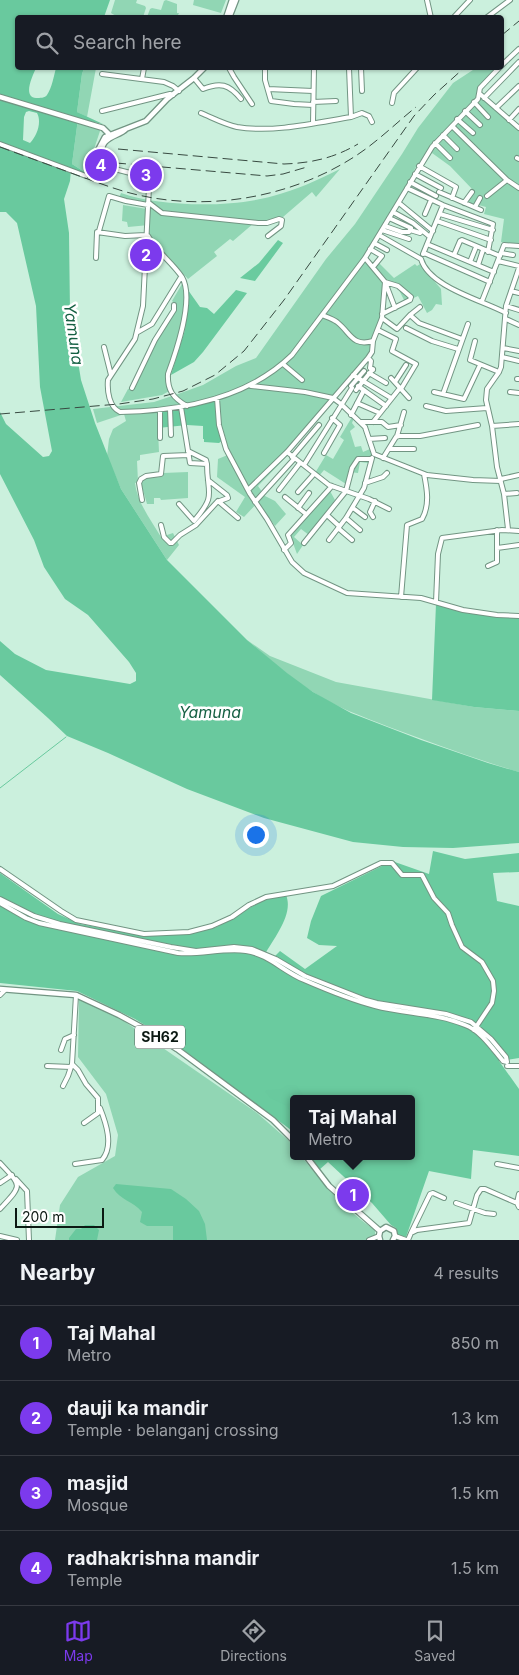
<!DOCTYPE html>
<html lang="en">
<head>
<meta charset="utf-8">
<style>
	body { margin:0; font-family:Inter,sans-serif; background:#20242c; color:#f1f3f6 }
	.scale { position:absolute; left:15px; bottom:12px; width:89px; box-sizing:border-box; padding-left:5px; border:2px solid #0c1913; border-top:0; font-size:14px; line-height:18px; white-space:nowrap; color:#0c1913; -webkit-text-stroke:4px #fff; paint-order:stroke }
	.you { position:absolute; left:255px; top:834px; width:18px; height:18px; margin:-12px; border:4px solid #fff; border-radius:50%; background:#1a73e8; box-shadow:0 0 0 8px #1a73e833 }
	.badge { display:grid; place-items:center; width:32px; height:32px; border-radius:50%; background:#7c3aed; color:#fff; font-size:16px; font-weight:700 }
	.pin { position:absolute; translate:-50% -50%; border:2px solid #fff; box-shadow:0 1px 5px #0006 }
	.popup { position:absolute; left:290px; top:1095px; width:125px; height:65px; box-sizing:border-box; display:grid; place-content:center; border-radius:5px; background:#171b24; filter:drop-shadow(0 1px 4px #0005); font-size:16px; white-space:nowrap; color:#9ea1a6 }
	.popup b { font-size:19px; color:#f1f3f6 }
	.popup::after { content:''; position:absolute; left:50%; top:100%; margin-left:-10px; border:10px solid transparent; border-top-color:#171b24 }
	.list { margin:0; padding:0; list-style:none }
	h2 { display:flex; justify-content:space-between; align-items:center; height:65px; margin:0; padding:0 20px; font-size:21px }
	h2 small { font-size:16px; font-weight:400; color:#9ea1a6 }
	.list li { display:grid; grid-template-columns:32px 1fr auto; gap:15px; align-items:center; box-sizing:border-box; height:75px; padding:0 20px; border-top:1px solid #363941 }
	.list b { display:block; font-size:19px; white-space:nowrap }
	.list p { margin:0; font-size:16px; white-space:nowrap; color:#9ea1a6 }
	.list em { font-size:16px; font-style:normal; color:#9ea1a6 }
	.icon { flex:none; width:28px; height:28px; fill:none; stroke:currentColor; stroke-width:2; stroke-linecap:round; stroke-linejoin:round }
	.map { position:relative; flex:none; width:519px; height:1240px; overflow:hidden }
	.search { position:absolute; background:#171b24; box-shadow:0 1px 4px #0004; left:15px; right:15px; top:15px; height:55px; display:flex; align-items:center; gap:12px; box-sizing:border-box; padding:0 18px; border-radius:5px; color:#9ea1a6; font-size:19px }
	.sheet { height:365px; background:#171b24 }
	nav { display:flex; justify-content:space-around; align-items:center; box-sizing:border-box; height:70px; border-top:1px solid #363941; background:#171b24; font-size:14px; color:#9ea1a6 }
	nav a { display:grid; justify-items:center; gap:2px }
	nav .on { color:#7c3aed }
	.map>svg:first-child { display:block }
	.green { fill:#91d6b4 }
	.forest { fill:#6acb9f }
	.water { fill:#69c99e; fill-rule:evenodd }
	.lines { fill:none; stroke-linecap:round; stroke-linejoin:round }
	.stream { stroke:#69c99e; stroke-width:1 }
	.minor-casing { stroke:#729583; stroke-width:6 }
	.major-casing { stroke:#729583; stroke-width:7 }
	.minor { stroke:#fff; stroke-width:4 }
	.major { stroke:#fff; stroke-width:4.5 }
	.rail { stroke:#384a41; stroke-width:1; stroke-dasharray:10 5; stroke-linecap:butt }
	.labels { text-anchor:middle; stroke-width:5; stroke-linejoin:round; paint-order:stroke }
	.shield { fill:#fff; stroke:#555e5a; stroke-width:1 }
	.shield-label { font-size:14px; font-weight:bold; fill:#0c1913 }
	.water-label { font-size:16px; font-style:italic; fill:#156043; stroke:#fff }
</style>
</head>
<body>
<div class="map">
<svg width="519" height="1240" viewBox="0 0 519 1240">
	<rect width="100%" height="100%" fill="#cbf0dd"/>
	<!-- green -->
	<path class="green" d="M115 0H137L136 3 145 6 146 8 143 17C133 18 119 19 111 13Z
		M166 0 177 4V13H179L177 17H147L150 9 152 8 161 10 164 1Z
		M194 0H226L221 13 193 5Z
		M84 68H96L87 117 77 112 82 74Z
		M476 68H500L481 91 519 127V245L501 242 504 219 484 214 486 207 467 202 474 191 450 166 432 153 424 165H417L392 212 365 254 375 266 379 263 394 278 415 264 417 266 420 264 441 289 442 305 436 304 432 310 427 313 418 296 405 302 398 288 393 286 385 291 383 318 374 341 373 353 286 455 287 456 258 486 265 496 275 501 286 514 275 526 258 502 244 517 236 512 245 497 217 477 218 459 230 454 221 422 219 397 181 406 157 410 159 452 140 455V460L137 461 138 482 135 483C137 502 151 520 161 537L173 533 179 545 167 560 121 489 107 456 109 439 113 429 126 421 124 414 97 423 93 409 154 402 178 394 203 385 236 366 256 358 326 259 355 224 402 154 418 128 453 83Z
		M78 119 98 124 100 131 86 173 72 164Z
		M340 169 316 197 312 192 283 217 254 223 233 241 230 239 214 252 217 256 188 279 151 238 148 233 149 225 128 227 127 222 122 221 123 205 147 209 148 204 119 198 121 193C161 207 231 208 273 196 296 190 318 180 340 169Z
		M182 284 188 290 185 330 171 375V390L162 395 121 402 128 389 133 388 156 341 175 310 177 305 172 301Z
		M352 417 354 418 352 423 355 427 350 431 355 447 361 446 363 452 370 449 372 455 368 463 360 462 358 473 350 472 346 484 324 470 319 476 315 473 326 455 333 459 344 440 340 437Z
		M188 472V498L161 500 160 498H154V504H147L141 483 143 478 162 477 163 473Z
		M330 491 335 500 309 535 301 529 294 537 303 545 297 554 290 535Z
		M247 640 270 656 336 682 474 707 519 711V772C475 759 432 743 389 727 362 716 337 708 313 692 289 677 268 658 247 640Z
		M79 998 118 1017 257 1113 288 1140 294 1147V1156H301C323 1183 346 1211 375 1230V1240H55L60 1205 78 1177 115 1156 118 1135 106 1094 78 1057Z"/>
	<!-- forest -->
	<path class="forest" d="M278 240 283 243 255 281 240 278 259 263Z
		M188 290 200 307 207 308 214 314 236 290 247 293 203 352 194 362 171 375 185 330Z
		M219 396 221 422 225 438 219 443 204 442V439H203V426L187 425 158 428 157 410 181 406Z
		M436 604 466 613 519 617V711L474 707 432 700Z
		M433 851 465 859 519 853V872L493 873 497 901 519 906V1058L499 1061 519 1089V1156L473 1150 471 1179 429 1171 406 1237 398 1235 396 1228 391 1225 372 1203 328 1162 319 1170 309 1156H412V1099H294V1135L291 1130 174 1043 135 1019 77 991 0 983V873L58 914 80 924 148 936 188 933 217 927 265 899 286 895C294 914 274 938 265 954L271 960 280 951 305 969 337 946 319 945 307 938 311 921 321 896 392 861 429 874Z"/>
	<!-- water -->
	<path class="water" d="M0 0H110L104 17 18 18V68H36C33 75 22 97 36 98 40 98 45 98 47 95 52 88 54 75 56 68H84L82 74 77 112 103 124 78 119 72 164 86 173 85 174 71 169 70 181 64 199 69 233 70 312 81 380 95 423 121 489 167 560 247 640 287 673 313 692 351 713 421 740 488 763 519 772V843L453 848 403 847 353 842 264 818 187 789 108 753 67 736 48 718 0 675V641L15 654 46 670 130 684 136 681V673L129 662 88 615 65 599 44 567 34 540 0 474V412L6 424 43 457 49 456 52 451 40 387 36 306 17 223 6 212H0ZM29 111 37 113C42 122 37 136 30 143L23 140 24 117 26 112Z
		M287 1085H296L306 1099H294V1115L285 1105 270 1098 265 1091 267 1090 281 1089Z
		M116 1184 171 1189 186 1199 199 1211 205 1224 207 1240H173V1226H147L140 1222 142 1212C133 1201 120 1200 113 1188Z
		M85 1225H94L99 1230 97 1240H69V1238L76 1229H81Z"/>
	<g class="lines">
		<!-- stream -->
		<path class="stream" d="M0 788 66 737"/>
		<!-- minor casing -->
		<g class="minor-casing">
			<path id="minor" d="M427 0 431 18
				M453 18 470 0
				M486 18 510 0
				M502 65 519 49
				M229 68 234 77 252 104
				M265 68V80L271 101 294 104 313 105
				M349 68 351 117
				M361 68 362 91
				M102 74 164 82 173 86 179 91
				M194 78 203 89C220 82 229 84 241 99
				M142 79 144 68
				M268 89 313 91
				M480 94 519 128
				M484 98 519 62
				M313 102 336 101
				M474 102 488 117
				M392 103 394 93 417 68
				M496 108 519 86
				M102 111 170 94 173 95
				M465 111 480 125
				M201 113C213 118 224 124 237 127 274 133 315 123 351 117L362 113 369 116 372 122
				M457 119 473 133
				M509 120 519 109
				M313 123 314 68
				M452 126 507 180 519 188
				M443 135 457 149
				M435 143 450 158
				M0 144 86 176 94 163
				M517 158 519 159
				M97 162 103 166 142 176 147 179 149 187 143 306 135 339 108 380C107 391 109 407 120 412 181 411 247 399 292 355L365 258 432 147 478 99 480 88 499 68
				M419 166 456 187 452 198
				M415 174 441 188
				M410 182 436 196
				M407 188 443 205 493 224 488 252
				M439 192 481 210
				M487 196 507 180
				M149 203 162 213 258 223H267L279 219 282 220 281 226 268 236
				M399 203 433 231
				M464 203 472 192
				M475 207 480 198
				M393 212 413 223 430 237
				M425 214 431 200
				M440 214 493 230
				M437 221 491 240
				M385 226 402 232H409L411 228 389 218
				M382 230 409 239
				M410 230 420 233 422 231
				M99 231 109 196 126 201 148 205
				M379 235 421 259C429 287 482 300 506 313
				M148 236C156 251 172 262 182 277 195 299 176 352 168 374 167 390 173 398 187 406
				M374 243 387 250
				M427 244 494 272
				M370 249 382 256 373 267
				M424 253 490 282
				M501 253 513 255
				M423 254 443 205
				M454 255 460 241 462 240 500 256
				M96 258 97 232 125 236 146 235
				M365 258 385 282 395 308
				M498 261 519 266
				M470 262 476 247
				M478 265 483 250
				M511 291 519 293
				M482 301 504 245 519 246
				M506 306 519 310
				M382 314 410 300 411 297 398 286 385 282
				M322 315C327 317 333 319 337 322 351 333 352 347 373 341L382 318 385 282
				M410 315 419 323 462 339
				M382 318 397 329 410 315 420 307
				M506 319 519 325
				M406 328 432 341 458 349
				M378 330 396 339 392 351 416 364 401 389
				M138 332 152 324 181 277
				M475 341 470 360 499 372
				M104 347 111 375
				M503 348 519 351
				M502 357 519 361
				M368 358 371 361 370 368 373 370
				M283 364 302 380
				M369 373 386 383
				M353 375 391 398
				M391 378 409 398
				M517 379H519
				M395 382 406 365
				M251 386 305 392 333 398 341 404 365 427 374 454 427 475 473 480 501 481
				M351 386 364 371
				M358 386 386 406
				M132 388 155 340 174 310V305
				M356 390 373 369
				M434 392 464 399 480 365
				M510 392 519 393
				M443 394 468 324
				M217 398 219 425 226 449 250 494 267 519 292 562 304 573 347 593 421 598 463 610 497 615 519 616
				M357 403 380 413
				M426 406 446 411 487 408
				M170 409 171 435
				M160 410V438
				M351 415 364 390
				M360 422H382L388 427 401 425
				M373 422 400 388
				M492 426 519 424
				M397 436 404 412
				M369 439 385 438
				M390 449H414
				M188 451 206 460 207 464
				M287 452 329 485 369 499 389 509
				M324 453 340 425 332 418
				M292 457 319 425
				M383 458 396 437 399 436H420L478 425
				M304 465 352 388
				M501 479 519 475
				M365 483 383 477 387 473
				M248 490 287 452 368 358 372 352 373 341
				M279 490 300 463
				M298 492 314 474
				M517 493 504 494 497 467 492 426 486 400 487 389 499 372 501 367 506 306 519 268
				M504 494 508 529
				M285 497 306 514
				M142 500 139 483 141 479 146 476 161 474 163 456 189 455
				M218 501 238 518
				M255 502 294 459
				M179 504 194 521C217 494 207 495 207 464L190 463 181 407
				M298 508 309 493
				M353 508 365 517
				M327 515 339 526
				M373 517 370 512 375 501
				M346 518 360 530
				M161 525 164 537 170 543H172L180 535 196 525 217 502 228 498 227 495 208 480
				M338 528 352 540
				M329 540 346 518 364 488 372 458
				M304 543 346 491 352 468 358 459H371
				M497 548 519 545
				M284 550 291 543 288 535 332 486
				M488 566 497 562V530
				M401 597 407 525 422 519C430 505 427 489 424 474
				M436 602 438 554 442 538 502 530 519 531
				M0 869 61 911 76 920 144 934 189 932 212 926 232 917 249 905 266 897 333 886 381 863H392L402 875H422L434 898 448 913 452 925 462 947 482 962 493 981 494 991 492 1003 474 1030
				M0 899 34 916 60 924 171 947 196 951 234 947 252 949 276 959 305 976 366 1000 377 1003 446 1014 471 1022 491 1039 506 1057 507 1062
				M0 903 26 918 39 923 178 953C201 955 223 948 246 951 268 954 284 972 304 980 327 990 351 1000 375 1006 405 1014 437 1013 465 1025 481 1031 492 1048 503 1061L507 1062
				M0 995 5 990
				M76 995 72 1064 78 1070 86 1084 98 1098V1113L84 1123
				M61 1050 65 1039 74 1035
				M47 1066 71 1067
				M507 1066H519
				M63 1086 68 1076 72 1064
				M0 1163C22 1187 23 1184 0 1209
				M75 1164 102 1160C114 1146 106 1123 100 1108
				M497 1164 519 1168
				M16 1179 27 1191 29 1240
				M0 1183 12 1175
				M519 1194 517 1203 519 1207
				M456 1203 485 1213 494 1214
				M411 1233 430 1194 433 1193 444 1198
				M0 1236 17 1240
				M395 1236 406 1240
				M369 1240 379 1236
				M408 1240 411 1233 417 1230 469 1223 477 1195 481 1189H485L517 1203"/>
		</g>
		<!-- major casing -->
		<g class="major-casing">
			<path id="major" d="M226 18 232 0
				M229 18 236 0
				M0 97 103 128 111 136
				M126 129C120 135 111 135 105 142 100 148 101 158 94 163L95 156 105 137 146 121 167 99 194 78 204 68
				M0 989 76 995 119 1015 154 1034 177 1049 273 1120 294 1141
				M306 1156 329 1186 380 1231
				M380 1240 379 1236 380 1231 386 1227 394 1231 395 1236 393 1240"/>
		</g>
		<!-- minor -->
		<use href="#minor" class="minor"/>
		<!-- major -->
		<use href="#major" class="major"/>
		<!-- rail -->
		<path class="rail" d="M502 35 519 21
			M0 147C27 157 55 167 82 177 102 184 122 192 143 196 214 211 293 196 354 157 376 143 395 124 416 107
			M118 149 284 164C312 163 334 158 358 144
			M116 163 267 176 283 174 307 167
			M0 414 119 404 153 399 183 391 215 375 244 351 284 300 414 116 434 95 464 68"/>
	</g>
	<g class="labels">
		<!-- shield labels -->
		<rect class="shield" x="135" y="1025.5" width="50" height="23" rx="4"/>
		<g class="shield-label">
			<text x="160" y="1042">SH62</text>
		</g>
		<!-- water labels -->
		<g class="water-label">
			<text transform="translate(74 334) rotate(82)" y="6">Yamuna</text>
			<text x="210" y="718">Yamuna</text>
		</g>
	</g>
</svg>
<div class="scale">200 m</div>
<div class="you"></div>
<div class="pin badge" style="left:353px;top:1195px">1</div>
<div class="popup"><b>Taj Mahal</b>Metro</div>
<div class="pin badge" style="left:146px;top:255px">2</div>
<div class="pin badge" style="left:146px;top:175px">3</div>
<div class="pin badge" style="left:101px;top:165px">4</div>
<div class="search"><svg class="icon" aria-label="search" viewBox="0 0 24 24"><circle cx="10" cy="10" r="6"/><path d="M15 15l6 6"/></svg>Search here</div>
</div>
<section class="sheet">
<h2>Nearby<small>4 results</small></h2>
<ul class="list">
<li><span class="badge">1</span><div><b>Taj Mahal</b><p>Metro</p></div><em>850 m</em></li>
<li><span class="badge">2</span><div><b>dauji ka mandir</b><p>Temple · belanganj crossing</p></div><em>1.3 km</em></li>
<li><span class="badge">3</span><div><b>masjid</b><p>Mosque</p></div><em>1.5 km</em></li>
<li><span class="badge">4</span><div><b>radhakrishna mandir</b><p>Temple</p></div><em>1.5 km</em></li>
</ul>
</section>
<nav>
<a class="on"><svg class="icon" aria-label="map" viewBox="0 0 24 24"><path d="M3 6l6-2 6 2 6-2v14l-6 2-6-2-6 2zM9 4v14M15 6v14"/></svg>Map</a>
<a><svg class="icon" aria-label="directions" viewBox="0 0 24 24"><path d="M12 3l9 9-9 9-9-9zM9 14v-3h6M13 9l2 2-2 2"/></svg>Directions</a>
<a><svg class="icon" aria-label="saved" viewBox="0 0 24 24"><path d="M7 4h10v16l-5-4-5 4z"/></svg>Saved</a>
</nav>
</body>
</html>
